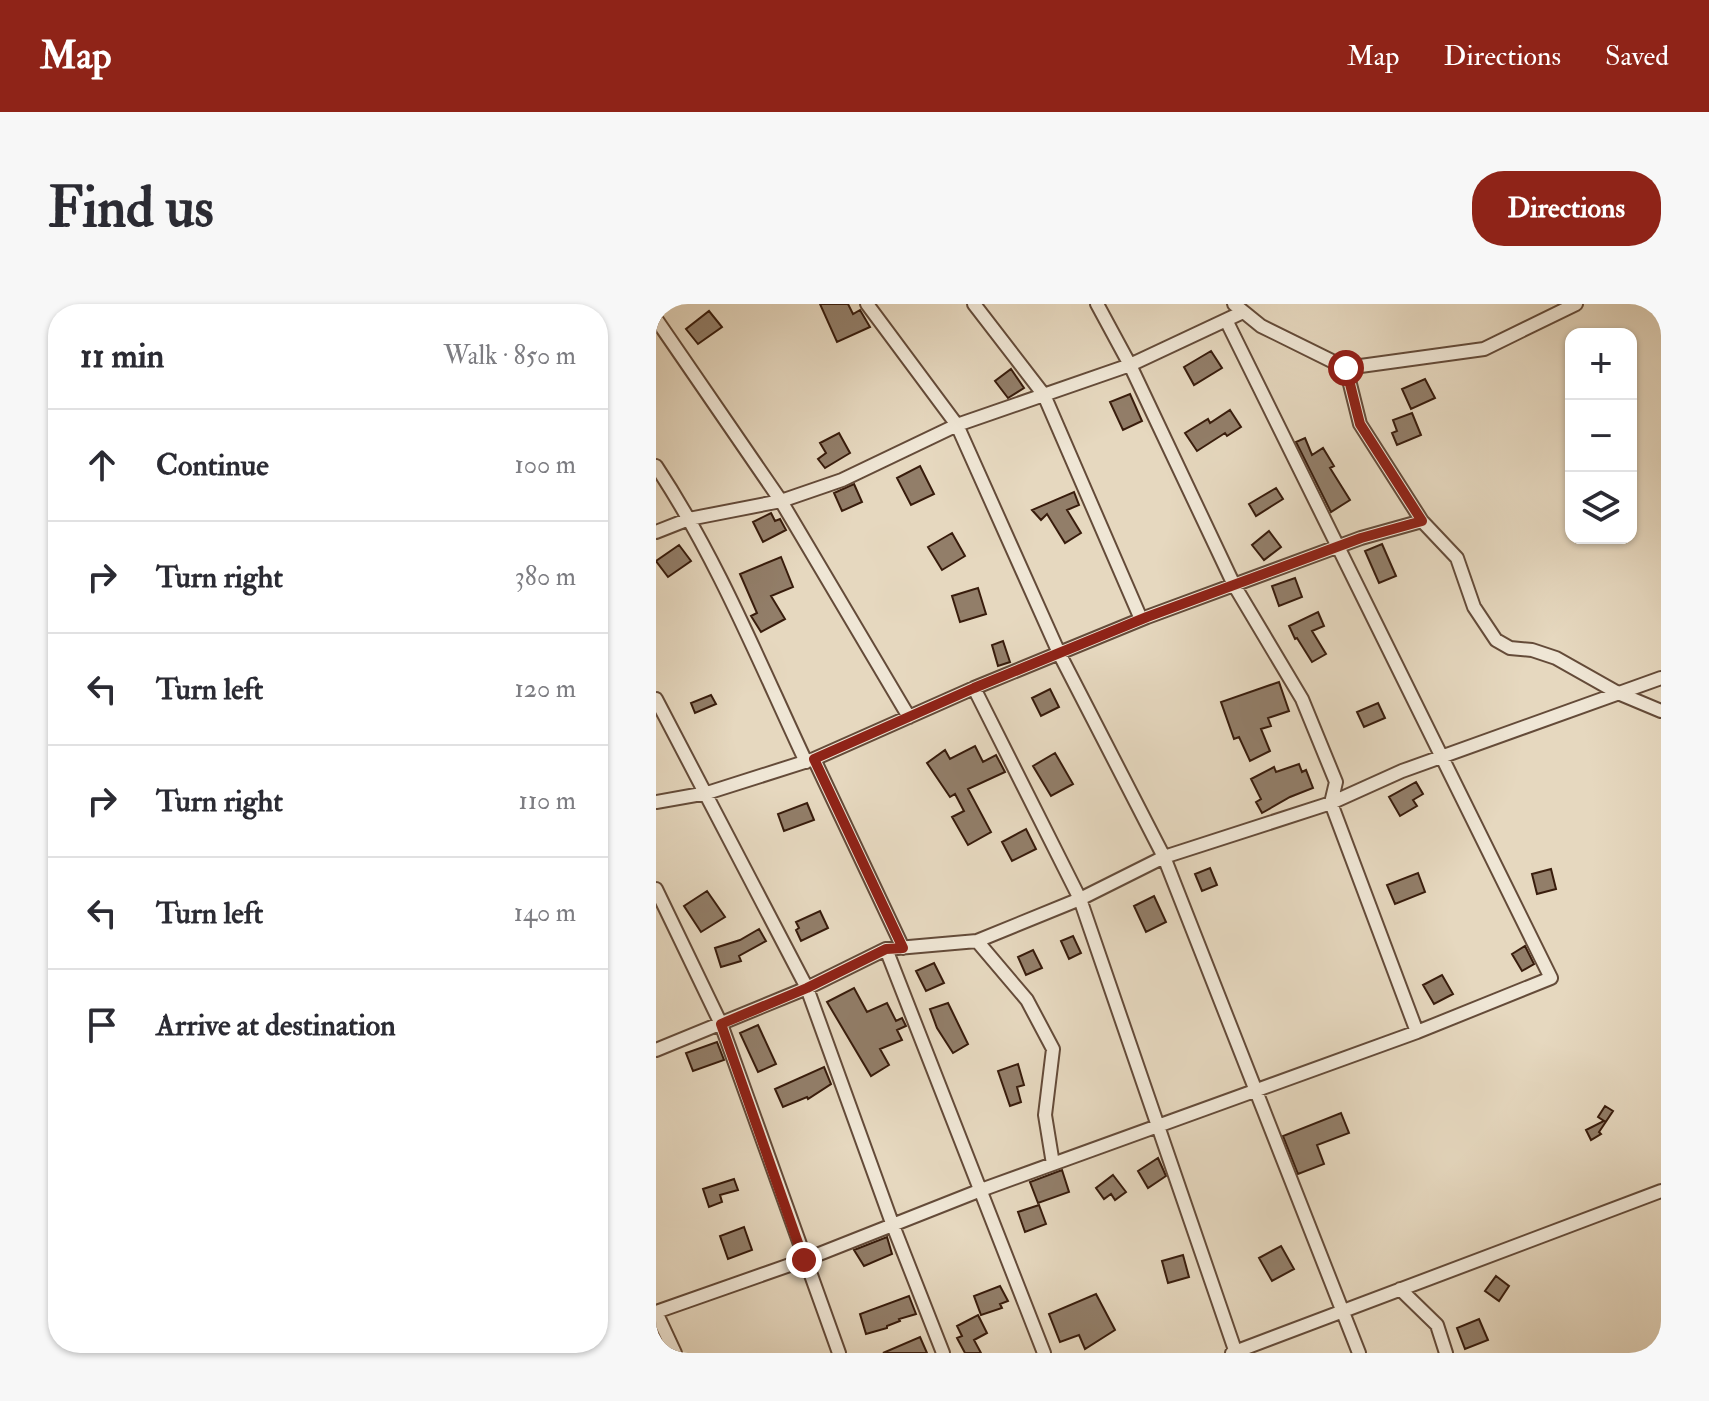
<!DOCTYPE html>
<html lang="en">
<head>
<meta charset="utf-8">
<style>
	body { margin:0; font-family:"IM FELL Double Pica",serif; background:#f7f7f7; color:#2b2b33 }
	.controls { position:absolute; right:24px; top:24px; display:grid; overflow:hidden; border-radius:16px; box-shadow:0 2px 6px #0004 }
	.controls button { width:72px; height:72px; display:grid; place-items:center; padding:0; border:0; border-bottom:2px solid #e1e1e2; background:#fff; color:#2b2b33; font:40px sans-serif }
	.stop { position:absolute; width:24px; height:24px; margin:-18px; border:6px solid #8f2418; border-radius:50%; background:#fff }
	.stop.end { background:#8f2418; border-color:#fff; box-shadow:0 2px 8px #0008 }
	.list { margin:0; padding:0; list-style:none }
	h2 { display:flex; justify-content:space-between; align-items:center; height:104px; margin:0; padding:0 32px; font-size:34px }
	h2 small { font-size:26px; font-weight:400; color:#7c7c81 }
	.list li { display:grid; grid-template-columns:52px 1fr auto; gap:24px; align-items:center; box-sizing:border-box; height:112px; padding:0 32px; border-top:2px solid #e1e1e2 }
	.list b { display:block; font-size:30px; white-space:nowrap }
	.list em { font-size:26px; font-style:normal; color:#7c7c81 }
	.icon { flex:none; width:44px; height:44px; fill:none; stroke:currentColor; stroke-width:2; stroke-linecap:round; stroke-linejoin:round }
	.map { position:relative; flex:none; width:1005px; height:1049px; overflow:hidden; border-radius:32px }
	header { display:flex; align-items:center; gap:48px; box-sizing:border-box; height:112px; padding:0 40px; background:#8f2418; color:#fff }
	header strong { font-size:38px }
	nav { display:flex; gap:44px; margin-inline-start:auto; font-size:28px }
	.intro { display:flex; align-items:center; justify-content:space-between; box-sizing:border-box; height:192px; padding:0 48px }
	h1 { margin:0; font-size:56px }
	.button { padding:20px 36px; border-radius:32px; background:#8f2418; color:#fff; font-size:28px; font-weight:700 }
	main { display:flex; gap:48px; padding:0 48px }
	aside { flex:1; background:#fff; border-radius:32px; box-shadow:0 2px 6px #0004 }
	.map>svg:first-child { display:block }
	.building { fill:#927e69; stroke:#381c0c; stroke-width:2 }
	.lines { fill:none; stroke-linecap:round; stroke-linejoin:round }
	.street-casing { stroke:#644b39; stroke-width:16 }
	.street { stroke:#efe6d5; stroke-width:12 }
	.route { stroke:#8f2418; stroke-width:10 }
</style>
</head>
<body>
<header>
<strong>Map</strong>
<nav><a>Map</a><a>Directions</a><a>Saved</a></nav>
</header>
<div class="intro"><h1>Find us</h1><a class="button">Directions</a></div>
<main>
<aside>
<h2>11 min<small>Walk · 850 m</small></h2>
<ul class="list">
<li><svg class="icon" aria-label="ahead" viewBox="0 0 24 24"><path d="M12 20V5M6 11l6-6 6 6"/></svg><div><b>Continue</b></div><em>100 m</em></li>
<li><svg class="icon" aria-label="right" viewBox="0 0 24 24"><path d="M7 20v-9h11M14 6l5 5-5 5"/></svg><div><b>Turn right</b></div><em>380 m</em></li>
<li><svg class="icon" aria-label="left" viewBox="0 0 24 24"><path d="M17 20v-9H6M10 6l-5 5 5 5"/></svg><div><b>Turn left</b></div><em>120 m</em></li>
<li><svg class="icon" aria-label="right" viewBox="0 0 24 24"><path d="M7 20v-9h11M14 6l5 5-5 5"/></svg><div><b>Turn right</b></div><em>110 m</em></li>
<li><svg class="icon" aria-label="left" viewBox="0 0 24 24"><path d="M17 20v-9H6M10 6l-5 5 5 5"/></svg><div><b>Turn left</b></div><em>140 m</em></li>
<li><svg class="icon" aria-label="arrive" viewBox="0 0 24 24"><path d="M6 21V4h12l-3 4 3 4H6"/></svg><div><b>Arrive at destination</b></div></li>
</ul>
</aside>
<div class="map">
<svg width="1005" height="1049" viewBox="0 0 1005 1049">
	<rect width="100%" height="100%" fill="#e6d8bf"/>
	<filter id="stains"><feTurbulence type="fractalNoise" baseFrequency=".0025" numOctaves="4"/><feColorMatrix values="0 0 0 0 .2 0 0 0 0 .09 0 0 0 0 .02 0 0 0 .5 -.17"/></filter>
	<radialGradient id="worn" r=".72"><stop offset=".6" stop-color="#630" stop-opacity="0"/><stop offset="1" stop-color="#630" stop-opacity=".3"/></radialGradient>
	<!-- building -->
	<path class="building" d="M164 0H192L197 10 204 6 214 23 181 38Z
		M53 7 66 23 42 40 30 25Z
		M555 47 566 64 538 81 528 63Z
		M355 65 368 84 352 94 339 77Z
		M769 75 779 94 755 105 746 85Z
		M474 90 486 117 467 126 454 98Z
		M574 106 585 123 571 132 569 129 541 147 529 129 552 115 554 119Z
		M756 109 765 131 741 141 736 129 741 127 737 116Z
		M183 129 194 149 169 164 162 155 170 149 164 139Z
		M649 134 656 151 667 144 678 162 674 164 694 196 675 208 640 138Z
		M264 162 278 190 255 201 241 174Z
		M198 180 206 198 186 207 178 189Z
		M620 184 627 195 600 212 593 200Z
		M418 188 423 201 411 206 425 229 409 239 391 210 385 216 376 206Z
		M115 209 119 217 124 215 130 226 107 238 97 218Z
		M613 227 625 243 608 256 596 241Z
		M296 229 309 252 286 266 272 243Z
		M726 240 740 272 723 279 709 247Z
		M23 241 35 257 12 273 0 257Z
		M125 253 137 283 115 292 129 315 105 328 95 312 101 309 84 270Z
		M639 274 646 293 623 302 616 282Z
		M322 284 330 310 304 318 296 292Z
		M662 308 668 322 656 327 670 350 656 358 641 334 639 335 633 322Z
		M347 337 354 358 342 362 336 341Z
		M623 378 633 407 612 414 615 422 605 425 614 447 594 457 583 433 578 435 565 398Z
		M394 385 403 403 385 412 376 394Z
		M55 391 60 400 39 409 35 399Z
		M722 399 729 414 708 423 701 408Z
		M319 442 327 458 340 451 349 468 312 485 335 528 312 541 296 513 308 507 299 490 294 493 271 459 289 446 294 455Z
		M399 449 417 480 395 492 377 462Z
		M643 460 646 468 650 466 657 484 634 493 606 509 600 498 605 495 595 475 618 463 620 468Z
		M760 478 767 490 757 496 761 502 744 512 733 493Z
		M151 499 158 516 128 527 122 510Z
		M370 525 380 545 356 557 346 538Z
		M554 564 561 581 546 587 539 570Z
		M895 565 900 585 881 590 876 570Z
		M762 569 769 588 739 600 731 581Z
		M51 587 69 613 45 628 28 602Z
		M498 592 510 618 490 628 478 602Z
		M164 607 172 624 145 637 140 626 143 624 140 618Z
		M103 625 110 637 83 652 85 657 65 663 59 644 84 636Z
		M417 632 425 649 413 655 405 637Z
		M869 642 878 660 866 667 856 650Z
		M377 646 386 664 370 671 362 653Z
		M278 659 288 679 270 687 260 667Z
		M786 671 797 690 778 700 767 681Z
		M198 684 211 708 231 699 240 717 246 714 250 722 241 726 246 736 224 745 233 761 215 772 171 698Z
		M292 699 312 740 297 749 281 724 274 705Z
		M102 721 120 760 102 768 84 729Z
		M61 738 68 756 37 767 30 749Z
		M362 760 368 781 361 783 365 798 354 802 342 767Z
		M168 763 175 780 152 795 151 793 127 803 119 785Z
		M949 802 957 807 943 828 945 830 935 836 930 826 948 817 942 813Z
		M685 809 693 829 661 841 668 860 642 870 627 832Z
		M502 854 510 872 492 884 482 867Z
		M406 866 413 888 382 899 374 878Z
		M457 871 470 888 459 896 455 890 448 895 440 884Z
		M78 875 82 886 64 891 66 898 53 903 47 885Z
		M383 901 390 920 369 928 362 908Z
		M88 923 96 946 72 955 64 932Z
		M231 933 236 950 208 962 198 946Z
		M625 942 638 965 616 977 603 954Z
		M527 951 533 973 512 979 506 957Z
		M840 972 853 982 843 997 829 987Z
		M344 982 352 997 344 1000 346 1004 325 1011 318 992Z
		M440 990 459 1026 429 1045 423 1031 404 1038 393 1010Z
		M253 992 260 1010 243 1015 244 1017 231 1022V1024L210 1030 204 1010Z
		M322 1011 331 1029 318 1036 325 1049H309L301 1034 306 1032 301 1022Z
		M823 1015 832 1036 809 1045 801 1024Z
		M264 1033 271 1049H227Z"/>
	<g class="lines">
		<!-- street casing -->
		<g class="street-casing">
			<path id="street" d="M211 0 301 121 403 349 508 553 703 1049
				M318 0 388 91 485 315
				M441 0 474 61 578 281 646 395 680 478 675 499 761 728
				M578 0 605 22 690 64 828 45 920 0
				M0 15 125 197 253 413
				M690 64 704 120 766 217 801 254 818 303 840 336 854 344 876 346 900 354 962 389 1005 407
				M0 162C61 254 103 358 150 458
				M0 228 33 215 125 197 186 176 301 121 474 61 587 8
				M318 384 424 595 580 1049
				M0 395 151 684 236 919 287 1049
				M158 455 247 644
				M0 498 51 489 158 455 318 384 491 313 705 234 766 217
				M0 585 65 720 183 1049
				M321 637 371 696 397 745 389 811 397 860
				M230 645 388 1049
				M0 746 151 684 230 645 321 637 424 595 508 553 675 499 746 467 1005 374
				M744 985 781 1021 790 1049
				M0 1008 148 956 325 886 761 728 895 674 570 16
				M0 1008 19 1049
				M576 1049 1005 887"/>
		</g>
		<!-- street -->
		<use href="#street" class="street"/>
	</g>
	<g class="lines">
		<!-- route -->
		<path class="route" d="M148 956 65 720 151 684 230 645 247 644 158 455 318 384 491 313 705 234 766 217 704 120 690 64"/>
	</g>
	<rect width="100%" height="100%" filter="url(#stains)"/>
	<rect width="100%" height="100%" fill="url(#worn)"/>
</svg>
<div class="controls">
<button>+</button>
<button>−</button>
<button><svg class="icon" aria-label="layers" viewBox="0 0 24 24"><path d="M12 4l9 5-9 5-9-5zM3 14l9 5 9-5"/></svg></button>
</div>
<div class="stop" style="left:690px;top:64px"></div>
<div class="stop end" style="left:148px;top:956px"></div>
</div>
</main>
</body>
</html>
